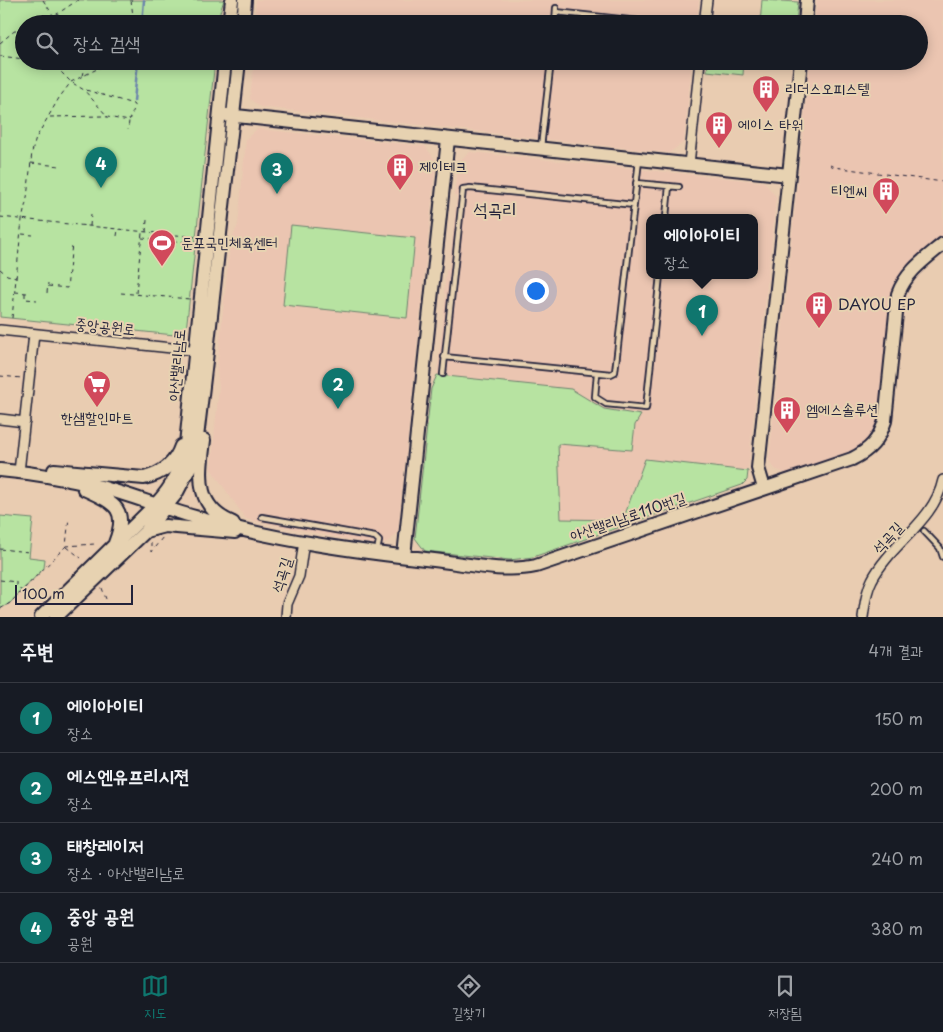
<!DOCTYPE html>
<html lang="ko">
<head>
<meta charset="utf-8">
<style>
	body { margin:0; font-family:"Playpen Sans","Poor Story",sans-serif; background:#20242c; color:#f1f3f6 }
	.scale { position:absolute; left:15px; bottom:12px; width:118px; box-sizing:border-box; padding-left:5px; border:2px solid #22223b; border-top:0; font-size:14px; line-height:18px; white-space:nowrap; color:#22223b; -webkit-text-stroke:4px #e7d2b1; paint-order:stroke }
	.you { position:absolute; left:535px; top:290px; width:18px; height:18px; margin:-12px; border:4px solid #fff; border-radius:50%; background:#1a73e8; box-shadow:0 0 0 8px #1a73e833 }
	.badge { display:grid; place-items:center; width:32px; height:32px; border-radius:50%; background:#0f766e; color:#fff; font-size:16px; font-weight:700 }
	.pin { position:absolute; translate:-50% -41px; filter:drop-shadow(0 1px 2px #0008) }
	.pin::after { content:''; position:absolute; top:26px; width:18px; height:15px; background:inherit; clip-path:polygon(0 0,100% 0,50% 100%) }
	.popup { position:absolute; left:646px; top:214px; width:112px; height:65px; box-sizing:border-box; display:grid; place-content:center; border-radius:10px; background:#171b24; filter:drop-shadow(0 1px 4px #0005); font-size:16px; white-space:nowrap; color:#9ea1a6 }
	.popup b { font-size:19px; color:#f1f3f6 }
	.popup::after { content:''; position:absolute; left:50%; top:100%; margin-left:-10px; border:10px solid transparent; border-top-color:#171b24 }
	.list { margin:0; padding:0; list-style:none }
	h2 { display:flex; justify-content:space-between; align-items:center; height:65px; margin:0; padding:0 20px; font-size:21px }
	h2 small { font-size:16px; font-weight:400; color:#9ea1a6 }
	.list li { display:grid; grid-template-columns:32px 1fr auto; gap:15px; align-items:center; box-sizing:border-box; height:70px; padding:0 20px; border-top:1px solid #363941 }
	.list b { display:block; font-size:19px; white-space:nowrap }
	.list p { margin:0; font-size:16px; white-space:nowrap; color:#9ea1a6 }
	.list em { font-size:16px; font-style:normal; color:#9ea1a6 }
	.icon { flex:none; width:28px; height:28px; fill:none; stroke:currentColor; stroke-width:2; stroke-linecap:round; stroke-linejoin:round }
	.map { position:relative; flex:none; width:943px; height:617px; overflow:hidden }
	.search { position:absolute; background:#171b24; box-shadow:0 2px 12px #0003; left:15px; right:15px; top:15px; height:55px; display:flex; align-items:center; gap:12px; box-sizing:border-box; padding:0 18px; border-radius:28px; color:#9ea1a6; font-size:19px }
	.sheet { height:345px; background:#171b24 }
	nav { display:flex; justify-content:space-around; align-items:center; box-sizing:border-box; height:70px; border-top:1px solid #363941; background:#171b24; font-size:14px; color:#9ea1a6 }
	nav a { display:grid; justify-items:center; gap:2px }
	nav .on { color:#0f766e }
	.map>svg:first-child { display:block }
	.built { fill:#ebc5b1; fill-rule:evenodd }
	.green { fill:#b7e3a1; stroke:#6c826e }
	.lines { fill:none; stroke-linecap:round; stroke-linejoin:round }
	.stream { stroke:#6c86ac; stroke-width:2.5 }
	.lane-casing { stroke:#22223b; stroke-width:8 }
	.street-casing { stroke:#22223b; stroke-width:12 }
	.secondary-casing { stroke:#22223b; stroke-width:16 }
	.path { stroke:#22223b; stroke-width:1; stroke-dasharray:4 4; stroke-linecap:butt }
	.lane { stroke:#e7d2b1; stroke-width:4.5 }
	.street { stroke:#e7d2b1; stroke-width:9 }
	.secondary { stroke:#e7d2b1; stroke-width:12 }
	.labels { text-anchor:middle; stroke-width:4; stroke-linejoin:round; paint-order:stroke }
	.poi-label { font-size:15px; fill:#22223b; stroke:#e7d2b1; text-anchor:start }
	.street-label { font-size:15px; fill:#22223b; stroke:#e7d2b1 }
	.quarter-label { font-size:18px; fill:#22223b; stroke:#e7d2b1 }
</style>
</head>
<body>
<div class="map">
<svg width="943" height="617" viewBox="0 0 943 617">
	<rect width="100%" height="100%" fill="#e9ccb1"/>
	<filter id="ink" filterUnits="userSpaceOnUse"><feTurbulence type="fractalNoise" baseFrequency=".02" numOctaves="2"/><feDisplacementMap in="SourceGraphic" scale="10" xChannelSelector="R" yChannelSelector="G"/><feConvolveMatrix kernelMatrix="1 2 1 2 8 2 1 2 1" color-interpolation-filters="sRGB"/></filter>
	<g filter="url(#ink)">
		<!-- built -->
		<path class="built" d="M256 0H699L697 24H254Z
			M817 0H943V236L905 267 894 283 891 293 876 429 860 448 787 474 775 469 769 460 810 61H919V24H814Z
			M254 61H692L684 142 669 153 260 107 250 99Z
			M257 129 425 146 436 161 398 531 394 537 381 546 246 519 211 469 219 387 217 370 230 243 238 225 246 139Z
			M470 152 764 182 776 197 747 480 742 485 533 557 510 559 425 551 415 538 431 389 437 375 446 294H444L446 270H449L457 196 454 195 458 162ZM650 217H754V275H650Z"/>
		<!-- green -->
		<path class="green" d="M0 0H224L216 24H24V61H213L214 70 186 331 184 336 0 317Z
			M762 0 798 2 796 24H760Z
			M708 61H744L743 75 707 71Z
			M291 225 415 238 407 318 283 305Z
			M437 375 571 389 604 409 641 415 635 425 632 450 558 444 561 519 623 520 645 459 748 471 747 480 742 485 533 557 510 560 425 551 415 538 431 389Z
			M0 516 33 519 29 557 45 559 44 568 10 603 0 609Z"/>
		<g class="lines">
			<!-- stream -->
			<path class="stream" d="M142 24 144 0
				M134 101 138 61"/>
			<!-- lane casing -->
			<g class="lane-casing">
				<path id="lane" d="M556 12 666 24
					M555 24 556 8
					M541 147 551 61
					M636 183 679 187
					M666 217 669 186
					M444 357 611 374 615 372 639 160
					M597 373 595 397 606 404 646 408 660 275
					M443 374 463 189 470 188 634 205
					M262 517 375 537 379 541 378 546
					M924 531 940 548 943 557"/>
			</g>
			<!-- street casing -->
			<g class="street-casing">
				<path id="street" d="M704 24 707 0
					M689 164 700 61
					M0 330 200 351
					M0 419 25 422
					M19 472 34 334
					M286 617 287 604 299 576 304 541
					M863 617C865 604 866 591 872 580 890 544 934 522 943 480"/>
			</g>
			<!-- secondary casing -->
			<g class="secondary-casing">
				<path id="secondary" d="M229 24 232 0
					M243 24 245 0
					M805 24 807 0
					M227 115 789 175
					M204 440C200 475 194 507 233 523
					M0 470C34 473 68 479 101 487 133 496 163 508 195 517 272 540 354 551 434 560 467 564 504 573 536 566L852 459C870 450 879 440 885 421L898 294C906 272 925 259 943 244
					M54 470 144 478C162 474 175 464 181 446
					M764 488 758 468 801 61
					M84 489C114 503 129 508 115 543
					M146 531 165 526 235 532
					M404 556 448 139
					M41 617 156 504C173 486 182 468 186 444L225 61
					M56 617 146 531 176 494 189 469 196 446 207 352 239 61"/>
			</g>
			<!-- path -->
			<path class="path" d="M43 0 53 15
				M131 0 134 24
				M42 24 78 0
				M0 43 13 32 24 26
				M0 56 24 59
				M50 61 71 82 84 90 108 117
				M82 76 84 67 89 64 101 67
				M86 90 133 104 135 107 129 120
				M50 117 102 116 129 121 128 130
				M31 163 60 166
				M830 165 834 167 943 182
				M0 217 196 237
				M90 226 91 214
				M146 232 147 220
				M22 234 33 235
				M117 236 118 230
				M142 238 185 242
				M0 269 7 275 16 277
				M48 286 67 288 72 244
				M15 292 27 293
				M25 293V299L37 300
				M47 293 48 283
				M121 293 190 299
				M136 293 142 233
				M12 318 22 220 27 198 32 152 36 138 59 98 71 82 113 61
				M0 376 22 378
				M151 542V552L163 537
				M66 546 95 544
				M67 547 81 558
				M0 549 29 552
				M0 580 16 582V586L22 591
				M102 588 106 599
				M0 609 10 603 66 546 69 517"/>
			<!-- lane -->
			<use href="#lane" class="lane"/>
			<!-- street -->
			<use href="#street" class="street"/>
			<!-- secondary -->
			<use href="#secondary" class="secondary"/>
		</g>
	</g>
	<!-- icons -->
	<defs>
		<g id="building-pin" transform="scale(1.4375)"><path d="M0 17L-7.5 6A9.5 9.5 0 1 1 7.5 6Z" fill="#d1495b" stroke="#e7d2b1"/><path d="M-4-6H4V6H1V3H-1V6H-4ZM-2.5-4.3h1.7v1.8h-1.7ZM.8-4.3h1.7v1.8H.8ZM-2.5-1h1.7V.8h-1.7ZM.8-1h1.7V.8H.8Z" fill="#fff"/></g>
		<g id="stadium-pin" transform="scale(1.4375)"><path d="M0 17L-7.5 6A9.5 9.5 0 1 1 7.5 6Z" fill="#d1495b" stroke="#e7d2b1"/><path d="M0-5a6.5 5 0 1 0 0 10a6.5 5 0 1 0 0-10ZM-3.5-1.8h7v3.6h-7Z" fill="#fff"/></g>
		<g id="supermarket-pin" transform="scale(1.4375)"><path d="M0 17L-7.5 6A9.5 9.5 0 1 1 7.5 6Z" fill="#d1495b" stroke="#e7d2b1"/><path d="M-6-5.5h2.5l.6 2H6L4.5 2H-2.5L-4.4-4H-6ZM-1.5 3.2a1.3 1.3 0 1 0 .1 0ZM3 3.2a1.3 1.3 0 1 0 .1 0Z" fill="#fff"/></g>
	</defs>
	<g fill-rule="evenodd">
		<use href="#building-pin" x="766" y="89"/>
		<use href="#building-pin" x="719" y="125"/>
		<use href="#building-pin" x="400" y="167"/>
		<use href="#building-pin" x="886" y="191"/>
		<use href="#stadium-pin" x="162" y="243"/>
		<use href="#building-pin" x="819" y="305"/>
		<use href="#supermarket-pin" x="97" y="384"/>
		<use href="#building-pin" x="787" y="410"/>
	</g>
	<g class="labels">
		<!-- poi labels -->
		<g class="poi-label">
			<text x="785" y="94">리더스오피스텔</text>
			<text x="738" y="130">에이스 타워</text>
			<text x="419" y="172">제이테크</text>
			<text x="867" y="196" text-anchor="end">티엔씨</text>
			<text x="181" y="248">둔포국민체육센터</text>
			<text x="838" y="310">DAYOU EP</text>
			<text x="806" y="415">엠에스솔루션</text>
			<text x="97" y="423" text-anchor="middle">한샘할인마트</text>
		</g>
		<!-- street labels -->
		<g class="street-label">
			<text transform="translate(105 327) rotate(6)" y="5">중앙공원로</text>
			<text transform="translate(177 365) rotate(-85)" y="5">아산밸리남로</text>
			<text transform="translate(628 517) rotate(-19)" y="5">아산밸리남로110번길</text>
			<text transform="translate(888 538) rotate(-48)" y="5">석곡길</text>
			<text transform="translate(282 575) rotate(-73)" y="5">석곡길</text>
		</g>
		<!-- quarter labels -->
		<g class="quarter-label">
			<text x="495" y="216">석곡리</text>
		</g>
	</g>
</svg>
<div class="scale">100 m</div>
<div class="you"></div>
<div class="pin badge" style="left:702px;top:336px">1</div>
<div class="popup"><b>에이아이티</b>장소</div>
<div class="pin badge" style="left:338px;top:409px">2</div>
<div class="pin badge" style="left:277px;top:194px">3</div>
<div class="pin badge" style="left:101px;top:188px">4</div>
<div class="search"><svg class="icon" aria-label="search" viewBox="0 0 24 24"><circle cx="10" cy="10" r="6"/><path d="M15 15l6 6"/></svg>장소 검색</div>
</div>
<section class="sheet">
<h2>주변<small>4개 결과</small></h2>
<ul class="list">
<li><span class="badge">1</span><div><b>에이아이티</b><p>장소</p></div><em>150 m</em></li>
<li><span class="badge">2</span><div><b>에스엔유프리시젼</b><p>장소</p></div><em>200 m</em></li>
<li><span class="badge">3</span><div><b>태창레이저</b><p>장소 · 아산밸리남로</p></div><em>240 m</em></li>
<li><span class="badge">4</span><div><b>중앙 공원</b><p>공원</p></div><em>380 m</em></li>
</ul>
</section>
<nav>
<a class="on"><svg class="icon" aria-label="map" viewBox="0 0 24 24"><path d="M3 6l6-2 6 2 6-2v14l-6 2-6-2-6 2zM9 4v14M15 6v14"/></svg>지도</a>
<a><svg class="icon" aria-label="directions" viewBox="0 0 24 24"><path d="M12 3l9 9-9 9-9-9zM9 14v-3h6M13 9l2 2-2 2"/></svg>길찾기</a>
<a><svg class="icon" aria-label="saved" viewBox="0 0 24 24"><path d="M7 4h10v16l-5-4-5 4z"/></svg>저장됨</a>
</nav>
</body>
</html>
